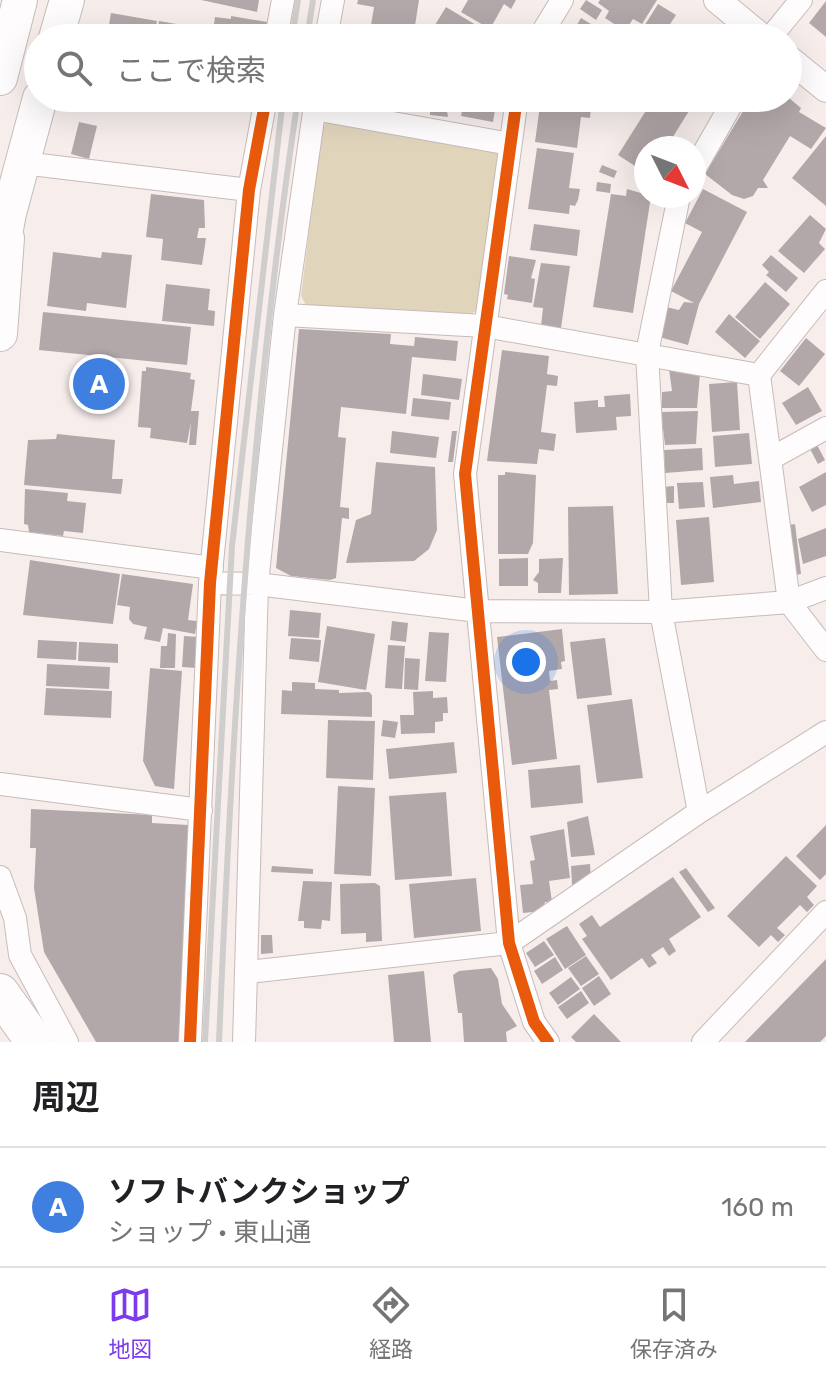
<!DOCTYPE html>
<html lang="ja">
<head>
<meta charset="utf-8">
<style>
	body { margin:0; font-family:Rubik,"Noto Sans JP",sans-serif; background:#f2f2f2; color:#202124 }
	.compass { position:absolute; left:634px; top:136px; width:72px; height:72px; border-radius:50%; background:#fff; box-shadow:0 8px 32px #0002; rotate:132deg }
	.you { position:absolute; left:526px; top:662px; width:28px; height:28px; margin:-20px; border:6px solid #fff; border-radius:50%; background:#1a73e8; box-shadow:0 0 0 12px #1a73e833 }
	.badge { display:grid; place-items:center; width:52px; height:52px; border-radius:50%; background:#7c3aed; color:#fff; font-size:26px; font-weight:700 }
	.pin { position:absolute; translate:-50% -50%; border:4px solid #fff; box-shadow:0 2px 8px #0006 }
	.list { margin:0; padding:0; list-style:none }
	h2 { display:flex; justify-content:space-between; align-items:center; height:104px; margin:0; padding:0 32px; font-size:34px }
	h2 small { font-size:26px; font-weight:400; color:#757577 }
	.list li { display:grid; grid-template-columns:52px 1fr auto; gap:24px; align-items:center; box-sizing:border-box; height:120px; padding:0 32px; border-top:2px solid #e0e0e0 }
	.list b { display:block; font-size:30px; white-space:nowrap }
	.list p { margin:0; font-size:26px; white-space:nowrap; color:#757577 }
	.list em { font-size:26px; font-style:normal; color:#757577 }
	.icon { flex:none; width:44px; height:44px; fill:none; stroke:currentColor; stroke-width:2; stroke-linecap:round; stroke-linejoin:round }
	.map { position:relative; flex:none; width:826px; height:1042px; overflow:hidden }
	.search { position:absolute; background:#fff; box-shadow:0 8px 32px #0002; left:24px; right:24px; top:24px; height:88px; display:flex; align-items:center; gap:20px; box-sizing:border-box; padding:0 28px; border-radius:44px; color:#757577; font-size:30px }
	.sheet { height:224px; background:#fff }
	nav { display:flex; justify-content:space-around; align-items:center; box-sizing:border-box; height:112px; border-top:2px solid #e0e0e0; background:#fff; font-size:22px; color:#757577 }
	nav a { display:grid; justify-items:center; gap:4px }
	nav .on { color:#7c3aed }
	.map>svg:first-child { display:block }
	.green { fill:#e0d4bb }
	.building { fill:#b3a8a9 }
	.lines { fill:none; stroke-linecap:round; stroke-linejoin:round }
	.minor-casing { stroke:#c7bbb9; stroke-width:24 }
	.tertiary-casing { stroke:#c7bbb9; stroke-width:28 }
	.primary-casing { stroke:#c7bbb9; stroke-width:36 }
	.motorway-casing { stroke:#c7bbb9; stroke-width:40 }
	.minor { stroke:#fefcfc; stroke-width:22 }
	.tertiary { stroke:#fefcfc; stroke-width:26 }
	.primary { stroke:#fefcfc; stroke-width:34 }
	.motorway { stroke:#fefcfc; stroke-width:38 }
	.rail { stroke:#d0cdcd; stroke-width:6 }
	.cycleway-casing { stroke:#fff; stroke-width:17 }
	.cycleway { stroke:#e8590c; stroke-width:12 }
</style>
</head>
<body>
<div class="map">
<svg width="826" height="1042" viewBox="0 0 826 1042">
	<rect width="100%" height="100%" fill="#f7eeec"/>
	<!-- green -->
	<path class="green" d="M328 121 498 151 478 310 468 315 307 307 301 296 322 128Z"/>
	<!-- building -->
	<path class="building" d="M201 0H259L257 12Z
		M358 0H419L414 32 371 25 374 7 357 4Z
		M468 0H516L511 9 504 4 490 29 461 12Z
		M586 0 602 10 596 20 580 9Z
		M600 0H657L642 24 633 19 625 31 605 18 609 11 598 3Z
		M826 1V37L809 23Z
		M658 4 676 15 661 38H642L638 36Z
		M446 7 476 25 472 38H427Z
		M111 13 157 21 154 38 108 31Z
		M231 16 267 22 268 38H212L215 17 231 19Z
		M581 18 614 38H569Z
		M159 21 205 29 204 38H156Z
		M346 25 380 30 379 38H344Z
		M423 98H445L448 117 430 115V109L422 108Z
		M468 98H497L493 122 461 116 464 101Z
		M541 98H585L584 106 591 107 590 118 581 117 577 148 535 142Z
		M654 98H697L666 148H646V173L618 155Z
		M751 98H789L801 108 799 112 826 128 811 149 790 136 763 180 768 188H758L753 196 744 199 732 195 705 174Z
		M79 122 97 126 89 159 71 154Z
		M826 136V206L792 178Z
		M537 148 574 153 569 188 580 189 578 200 575 206 570 205 569 214 528 209Z
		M602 165 617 171 614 178 599 172Z
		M597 182 611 184 610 193 596 191Z
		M627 189 651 196 633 313 593 307 611 194 626 196Z
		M703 189 747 212 699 304 688 345 659 337 666 307 679 310 684 302 694 303 671 291 702 232 685 223Z
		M151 194 204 200 205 228H199L197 238H206L202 265 161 260 163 239 146 237Z
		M810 215 826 229 819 243 825 249 804 273 778 251Z
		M534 224 580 230 577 256 530 250Z
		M53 252 101 258 102 252 132 255 126 308 87 303 86 311 47 306Z
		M771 255 798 278 786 292 766 275 769 272 762 265Z
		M509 256 536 260 531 278 535 279 532 303 507 299 508 295 504 294Z
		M541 263 570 266 561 328 541 326 543 308 533 307Z
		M765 282 790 304 760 339 735 317Z
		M166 284 210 289 208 310 215 311 214 326 162 321Z
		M43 312 191 327 187 365 39 350Z
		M729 314 760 341 745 358 715 332Z
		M299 329 391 334 390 344 414 346 415 337 458 341 456 361 412 357 406 414 341 407 338 437 346 438 340 507 349 508V519L342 518 336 578 330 580 291 576 276 568Z
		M806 338 825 354 799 386 780 371Z
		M502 350 549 356 547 374 558 376 557 386 547 385 541 432 556 434 554 451 539 449 537 464 487 461Z
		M146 367 191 373 190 379 195 380 191 411H199L196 445H189L191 422 187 443 150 438 151 428 138 427 142 371H146Z
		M669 369 700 374 697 408H662V392L672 391Z
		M423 374 462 379 459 400 421 395Z
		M737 382 740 430 712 432 709 384Z
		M808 387 822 411 796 425 782 403Z
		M630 394 631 416 616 417 617 430 576 433 574 402 598 400V407H605L604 396Z
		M413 398 451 402 449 420 411 416Z
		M698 411 696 444 665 445 661 412Z
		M392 431 439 437 436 458 390 453Z
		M452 431H457L453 462H448Z
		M749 433 752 464 715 467 713 436Z
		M57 434 115 440 112 479H123L121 494 24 485 28 440 56 439Z
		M817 445 825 460 818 464 810 449Z
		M702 448 703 470 665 473 664 450Z
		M376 462 435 467 437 530 429 549 414 561 346 563 356 520 371 514Z
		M505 472 536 475 533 543 528 554H498V475H505Z
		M826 472V505L812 512 799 487Z
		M733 475 734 484 759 481 761 502 713 508 710 477Z
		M703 482 705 507 679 509 677 483Z
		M674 486V503H661V487Z
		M25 489 68 493 67 501 86 503 83 533 64 531 63 536 29 532 28 525 24 524Z
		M613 506 618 594 569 595 568 507Z
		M709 517 714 582 681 585 676 520Z
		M795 524 801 574 795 575 789 525Z
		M826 528V556L803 564 798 539Z
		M528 558V586H499V559Z
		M563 558 561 593H538V583L533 580 539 572V559Z
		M30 560 120 574 113 624 23 615Z
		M122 574 193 584 188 620 197 621 195 634 163 628 160 642 144 639 147 627 133 624 129 619 130 607 117 605Z
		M290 610 321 613 319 638 288 636Z
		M392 621 408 623 406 642 390 640Z
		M327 626 375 634 366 690 318 682Z
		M562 629 565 661 561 662 562 669 549 671 550 681 557 680 558 689 549 690 557 759 512 765 497 637Z
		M429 632 449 633 446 682 425 681Z
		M168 633 176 634 175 668H160L161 646H167Z
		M184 636 200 637 197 668 182 667Z
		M291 638 321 640 319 662 289 659Z
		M605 638 612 695 577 699 570 642Z
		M38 640 77 642 76 660 37 658Z
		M79 642 118 644V663L78 661Z
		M388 645 405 646 402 689 385 688Z
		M405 658 420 659 418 690 404 689Z
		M47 664 110 667 109 689 46 686Z
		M150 668 182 671 174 789 155 786 143 761Z
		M292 682 315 683V689L339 690V693L369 692 372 695V717L281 714 282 690 292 691Z
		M46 688 112 691 111 718 44 715Z
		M433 691V698L447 697 448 713H443V721L435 722V733L401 734 400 715H414L413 692Z
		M632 699 643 778 597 783 587 705Z
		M328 720 375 721 373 780 326 778Z
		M383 720 398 722 395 738 381 736Z
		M454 742 457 773 389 779 386 749Z
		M580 765 583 803 531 808 528 770Z
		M338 786 375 788 371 876 334 874Z
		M446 792 452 876 395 880 389 796Z
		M31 809 152 815V823L189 825 180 1042H96L44 952 34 888 36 848H30Z
		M588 816 595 855 571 857 567 822Z
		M826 825V874L820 880 796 856Z
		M564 829 570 878 549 881 552 902H545L542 911 523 913 520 885 533 884 530 861 535 860 530 836Z
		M786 856 817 886 807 897 814 905 807 912 800 905 777 928 785 935 778 942 771 935 759 947 727 916Z
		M590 864 591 879 572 885 571 866Z
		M272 866 313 869V874L271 872Z
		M686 868 715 908 708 912 679 872Z
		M673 877 701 917 669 939 676 951 669 956 663 947 651 955 657 963 649 968 642 958 611 980 582 939 587 936 579 924 592 915 600 927Z
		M476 878 481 931 414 938 409 884Z
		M303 881 332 882 330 921 322 920 321 929 304 928V921H298Z
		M375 883 380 886 382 941 366 942V933L341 934 340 884Z
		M567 926 586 955 565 969 546 939Z
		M261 935H272L273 953 261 954Z
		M544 941 554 955 535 967 526 953Z
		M586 956 599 974 581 986 568 968Z
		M555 957 563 970 542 984 534 971Z
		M826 959V1036L820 1042H745Z
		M491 968 498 979 502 1004 517 1026 506 1032 507 1042H464L462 1013H458L453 975 459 971Z
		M424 971 431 1042H394L388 975Z
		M599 976 611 994 594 1006 582 988Z
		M571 977 580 989 558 1005 549 993Z
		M581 991 589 1003 567 1019 558 1007Z
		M594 1014 621 1042H576L571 1037Z"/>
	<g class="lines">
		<!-- minor casing -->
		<g class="minor-casing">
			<path id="minor" d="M276 38 283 0
				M326 38 333 0
				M539 38 562 0
				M770 38 801 0
				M517 98 465 474 509 943 534 1022 548 1042
				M314 109 510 144
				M23 163 249 190
				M694 170 735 98
				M679 196 647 353 661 612 699 812
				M826 291 759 375 789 602 826 650
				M285 315 485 326 759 375
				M770 459 826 428
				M0 540 212 568
				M210 583 257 584 478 611 661 612 789 602 826 588
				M0 784 201 810
				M0 877 15 918 20 955 67 1042
				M248 972 509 943 699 812 826 732
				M190 1042 210 583 249 190 266 98
				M244 1042 257 584 285 315 316 98
				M703 1042 826 912"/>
		</g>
		<!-- tertiary casing -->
		<g class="tertiary-casing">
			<path id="tertiary" d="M717 0 763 38
				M788 58 826 89"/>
		</g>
		<!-- primary casing -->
		<g class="primary-casing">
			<path id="primary" d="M56 38 67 0
				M0 78 20 0
				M0 262 9 213 40 98
				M0 334 7 238"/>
		</g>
		<!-- motorway casing -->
		<g class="motorway-casing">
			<path id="motorway" d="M0 993 35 1042"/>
		</g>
		<!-- minor -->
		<use href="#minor" class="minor"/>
		<!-- tertiary -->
		<use href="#tertiary" class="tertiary"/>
		<!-- primary -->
		<use href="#primary" class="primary"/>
		<!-- motorway -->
		<use href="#motorway" class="motorway"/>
		<!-- rail -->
		<path class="rail" d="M292 38 298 0
			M307 38 313 0
			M205 1042 232 546 283 98
			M219 1042C232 727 251 410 298 98"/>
		<!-- cycleway casing -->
		<g class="cycleway-casing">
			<path id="cycleway" d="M517 98 465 474 509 943 534 1022 548 1042
				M190 1042 210 583 249 190 266 98"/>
		</g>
		<!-- cycleway -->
		<use href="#cycleway" class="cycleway"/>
	</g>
</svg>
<svg class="compass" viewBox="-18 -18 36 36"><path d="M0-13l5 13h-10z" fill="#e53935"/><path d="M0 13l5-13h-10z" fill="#757577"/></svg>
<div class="you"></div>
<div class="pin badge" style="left:99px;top:384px;background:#3f7fe0">A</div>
<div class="search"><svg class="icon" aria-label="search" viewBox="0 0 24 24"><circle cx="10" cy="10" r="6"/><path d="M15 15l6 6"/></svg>ここで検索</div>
</div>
<section class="sheet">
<h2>周辺<small></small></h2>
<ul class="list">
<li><span class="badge" style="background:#3f7fe0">A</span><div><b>ソフトバンクショップ</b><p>ショップ · 東山通</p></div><em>160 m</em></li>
</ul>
</section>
<nav>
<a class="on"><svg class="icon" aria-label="map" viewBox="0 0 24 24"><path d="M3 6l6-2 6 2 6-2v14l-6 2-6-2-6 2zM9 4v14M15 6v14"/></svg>地図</a>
<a><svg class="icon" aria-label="directions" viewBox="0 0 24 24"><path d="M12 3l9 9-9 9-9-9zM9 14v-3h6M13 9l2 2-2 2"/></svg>経路</a>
<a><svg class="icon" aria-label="saved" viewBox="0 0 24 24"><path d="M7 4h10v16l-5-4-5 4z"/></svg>保存済み</a>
</nav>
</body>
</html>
